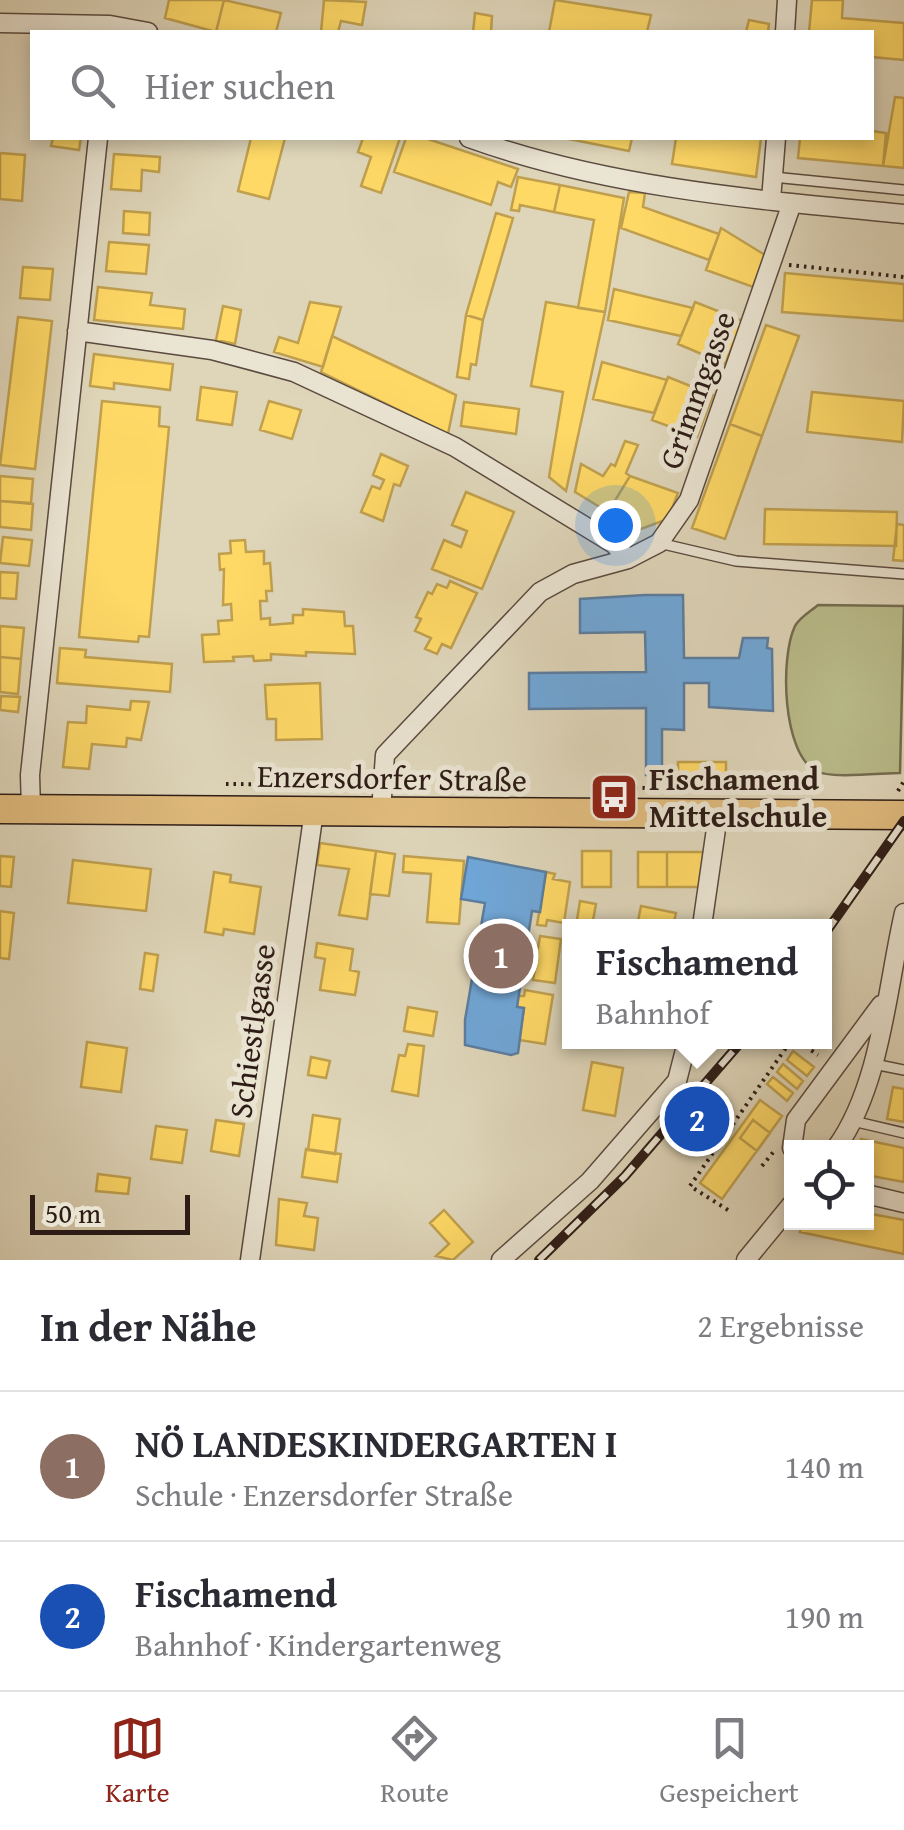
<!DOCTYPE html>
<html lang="de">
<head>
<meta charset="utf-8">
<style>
	body { margin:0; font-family:"Gentium Book Plus",serif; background:#f2f2f3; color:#2b2b33 }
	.controls { position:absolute; right:30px; bottom:30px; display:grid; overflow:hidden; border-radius:0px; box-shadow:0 5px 15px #0003 }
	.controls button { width:90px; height:90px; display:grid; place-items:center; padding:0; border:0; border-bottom:2px solid #e1e1e2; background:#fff; color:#2b2b33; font:50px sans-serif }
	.scale { position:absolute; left:30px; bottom:25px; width:160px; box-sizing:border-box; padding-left:10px; border:5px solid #2d1c16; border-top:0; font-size:28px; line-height:35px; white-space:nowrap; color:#2d1c16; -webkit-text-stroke:8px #eae4d2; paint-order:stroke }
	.you { position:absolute; left:615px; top:525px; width:35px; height:35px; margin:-25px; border:8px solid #fff; border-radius:50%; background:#1a73e8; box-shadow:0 0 0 15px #1a73e833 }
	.badge { display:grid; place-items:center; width:65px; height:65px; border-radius:50%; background:#8f2418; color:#fff; font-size:32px; font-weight:700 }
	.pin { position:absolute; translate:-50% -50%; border:5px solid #fff; box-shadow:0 2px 10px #0006 }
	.popup { position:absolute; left:562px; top:919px; width:270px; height:130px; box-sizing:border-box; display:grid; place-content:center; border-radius:0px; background:#fff; filter:drop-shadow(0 2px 8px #0005); font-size:32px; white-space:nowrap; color:#7c7c81 }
	.popup b { font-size:38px; color:#2b2b33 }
	.popup::after { content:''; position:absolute; left:50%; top:100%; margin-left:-20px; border:20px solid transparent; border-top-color:#fff }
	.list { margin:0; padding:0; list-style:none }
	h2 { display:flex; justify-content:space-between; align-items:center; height:130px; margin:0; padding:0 40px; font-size:42px }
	h2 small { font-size:32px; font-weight:400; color:#7c7c81 }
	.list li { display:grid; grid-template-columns:65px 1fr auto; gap:30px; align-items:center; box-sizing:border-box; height:150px; padding:0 40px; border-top:2px solid #e1e1e2 }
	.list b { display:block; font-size:38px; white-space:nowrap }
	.list p { margin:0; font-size:32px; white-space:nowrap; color:#7c7c81 }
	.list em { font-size:32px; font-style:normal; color:#7c7c81 }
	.icon { flex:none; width:55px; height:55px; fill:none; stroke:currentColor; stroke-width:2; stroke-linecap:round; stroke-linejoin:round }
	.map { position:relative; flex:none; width:904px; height:1260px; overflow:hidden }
	.search { position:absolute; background:#fff; box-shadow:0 5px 15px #0003; left:30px; right:30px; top:30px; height:110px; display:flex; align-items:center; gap:25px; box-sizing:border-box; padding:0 35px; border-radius:0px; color:#7c7c81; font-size:38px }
	.sheet { height:430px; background:#fff }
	nav { display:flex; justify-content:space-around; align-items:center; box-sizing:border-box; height:140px; border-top:2px solid #e1e1e2; background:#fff; font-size:28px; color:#7c7c81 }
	nav a { display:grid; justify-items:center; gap:5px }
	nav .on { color:#8f2418 }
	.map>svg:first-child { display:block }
	.green { fill:#babc8a; stroke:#746c50; stroke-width:2.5 }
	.homes { fill:#ffd966; stroke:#c0a04e; stroke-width:2.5 }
	.schools { fill:#6fa8dc; stroke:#5b7ea1; stroke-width:2.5 }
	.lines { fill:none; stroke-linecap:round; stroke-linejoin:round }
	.lane-casing { stroke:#5a4a3f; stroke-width:12 }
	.street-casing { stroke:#5a4a3f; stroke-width:21 }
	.primary-casing { stroke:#2d1c16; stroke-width:31 }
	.path { stroke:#2d1c16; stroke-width:4; stroke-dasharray:2.5 5; stroke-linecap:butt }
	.lane { stroke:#eae4d2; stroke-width:9 }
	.street { stroke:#eae4d2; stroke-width:18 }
	.primary { stroke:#e0bb7d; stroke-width:28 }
	.rail-casing { stroke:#2d1c16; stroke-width:10 }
	.rail { stroke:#eae4d2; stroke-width:6; stroke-dasharray:19; stroke-linecap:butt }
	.labels { text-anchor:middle; stroke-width:10; stroke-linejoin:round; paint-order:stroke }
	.street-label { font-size:32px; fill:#2d1c16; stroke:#eae4d2 }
	.poi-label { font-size:32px; font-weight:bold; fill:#2d1c16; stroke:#eae4d2; text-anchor:start }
</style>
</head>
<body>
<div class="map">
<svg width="904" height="1260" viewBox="0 0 904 1260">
	<rect width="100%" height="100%" fill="#dfd6ba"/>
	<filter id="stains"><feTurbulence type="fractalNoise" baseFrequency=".002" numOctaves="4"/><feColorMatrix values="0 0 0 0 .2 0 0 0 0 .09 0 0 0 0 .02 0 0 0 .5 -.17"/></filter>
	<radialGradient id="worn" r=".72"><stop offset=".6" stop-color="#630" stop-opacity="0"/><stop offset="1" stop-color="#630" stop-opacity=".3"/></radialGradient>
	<!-- green -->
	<path class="green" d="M818 605 904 606 900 773C882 773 830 779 816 771 782 753 780 657 795 626 799 618 811 611 818 605Z"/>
	<!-- homes -->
	<path class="homes" d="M169 0H224L216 32 165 18Z
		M224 0 281 13 276 32H216Z
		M324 0 366 2 362 25 341 21 338 32H321Z
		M555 0 651 15 647 32H549Z
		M812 0H843L842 18 904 23V60L872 57V32H809Z
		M475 13 492 16 491 32H473Z
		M749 20 769 24 768 32H746Z
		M895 97 904 98V168L883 166Z
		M872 131 886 133 883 166 798 158 800 138H872Z
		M53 138H81L79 150 51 146Z
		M251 138H285L269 199 238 191Z
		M363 138H400L381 193 361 186 371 157 358 152Z
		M406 138H425L518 169 511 187 498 182 491 205 394 172Z
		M564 138H632L629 151Z
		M676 138H761L756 177 672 164Z
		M0 153 25 155 22 201 0 199Z
		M114 154 160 157 159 172 142 170 141 191 111 189Z
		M518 177 560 185 554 212 520 205 519 211 511 210Z
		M560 185 624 198 605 312 578 308 594 220 554 212Z
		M629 192 645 193 643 207 719 234 709 260 621 228Z
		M124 211 150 213 149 235 123 233Z
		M496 213 513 218 483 320 466 315Z
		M721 228 765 255 753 287 706 270Z
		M109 242 149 245 146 274 106 271Z
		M23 267 53 269 50 300 20 298Z
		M785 273 904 284V321L782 312Z
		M98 287 152 293 150 305 185 309 183 329 94 320Z
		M614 289 693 308 681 336 608 320Z
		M310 302 341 307 323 367 274 352 279 337 298 343Z
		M546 302 605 312 566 491 549 477 563 392 531 386Z
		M695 302 743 321 725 364 678 344Z
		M223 306 241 310 235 344 216 340Z
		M466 315 483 320 476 365 471 364 469 379 457 377Z
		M18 317 52 321 35 469 0 465Z
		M766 325 799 336 762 436 730 424Z
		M332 336 456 395 448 434 321 372Z
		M94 354 173 364 170 390 114 383V389L90 386Z
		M602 362 667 380 654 413 593 399Z
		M668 377 713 395 697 437 652 420Z
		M201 387 237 392 232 425 197 420Z
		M812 392 904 401 902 442 807 432Z
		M102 401 160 407 159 426 169 427 149 637 139 636 138 642 79 637Z
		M269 401 301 410 292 439 260 430Z
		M464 402 519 409 516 434 461 426Z
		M730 424 762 436 725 539 692 528Z
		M625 441 638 445 626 473 630 476 608 512 575 492 581 464 603 476 611 464 615 466Z
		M381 454 408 466 400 486 394 484 383 521 361 512 372 486 380 489 384 480 373 475Z
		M0 476 33 479 31 503 0 501Z
		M630 476 678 493 668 519 638 530 608 512Z
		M466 492 514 512 482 589 432 569 444 540 461 547 467 531 452 525Z
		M0 501 33 504 31 530 0 527Z
		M765 509 897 512 896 546 764 544Z
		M897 524 904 525V561L893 560Z
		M3 537 32 540 29 566 0 563Z
		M245 540 246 552 264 551V564L270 563 272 591H266L267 601H260L261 619 270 618V625L293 623V615H303V609L344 612 345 626H353L355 654 306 652V656L271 654V660L254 661 253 656 233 657 234 661 204 662 202 635 219 634 218 621 232 620 231 604 223 605 224 569 220 570 219 554 231 553 230 541Z
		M0 572 18 573 16 599 0 598Z
		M450 581 477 593 451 648 442 644 437 654 425 649 431 638 415 631 421 619 416 617 428 592 432 594 437 584 447 588Z
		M0 626 24 628 21 659 0 657Z
		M60 648 86 650 85 657 172 664 170 692 57 683Z
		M0 657 21 659 18 694 0 692Z
		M320 683 322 739 276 740V719H267L265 685Z
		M1 696 20 697 18 712 0 710Z
		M131 701 149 702 141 740 127 738 126 747 92 744 89 769 63 767 68 722 86 723 87 706 130 710Z
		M678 762H726V774H678Z
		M320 843 376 851 367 919 339 915 349 869 317 865Z
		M376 851 395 854 389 896 370 894Z
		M582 851H611V887H582Z
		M638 852H667V887H638Z
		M667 852H703V887H667Z
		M0 856 14 857 11 887 0 886Z
		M404 856 464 861 459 924 427 922 431 874 403 872Z
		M73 860 151 869 146 911 68 903Z
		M214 872 231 875 230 882 261 887 254 934 224 929 223 935 205 932Z
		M546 872 555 874 553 879 570 882 564 923 547 920 546 926 537 925Z
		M580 901 596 904 592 926H576Z
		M641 906 676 913 673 926H637Z
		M0 911 14 913 9 959 0 958Z
		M540 936 561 939 555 983 533 980 535 969 523 967 526 946 538 948Z
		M317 943 353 949 350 970 359 972 355 995 320 990 325 959 315 957Z
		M145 953 158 955 153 991 140 989Z
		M525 990 553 995 545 1044 519 1040 524 1008 517 1007 518 996H524Z
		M408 1007 437 1012 433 1036 404 1031Z
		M87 1042 127 1048 121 1092 81 1087Z
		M408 1044 424 1046 418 1096 392 1091 399 1055 405 1056Z
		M793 1051 814 1067 807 1076 787 1060Z
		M311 1057 330 1061 326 1078 308 1075Z
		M592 1062 623 1068 615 1116 583 1110Z
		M783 1064 803 1081 797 1089 777 1072Z
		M773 1077 793 1093 787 1101 767 1084Z
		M893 1087 904 1089V1122L887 1119Z
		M760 1100 782 1116 722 1199 700 1183Z
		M313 1115 340 1119 335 1154 308 1150Z
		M216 1120 244 1124 239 1156 211 1151Z
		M753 1120 770 1133 757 1151 740 1138Z
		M156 1126 187 1130 182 1163 151 1159Z
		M861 1139 904 1148V1182L866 1175V1148H859Z
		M306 1149 341 1154 337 1182 302 1177Z
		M98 1174 130 1178 128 1194 96 1191Z
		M279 1199 307 1203 304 1216 318 1218 314 1250 276 1245Z
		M444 1210 473 1242 453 1260 436 1256 449 1244 430 1223Z
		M866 1213 904 1220V1254L800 1232 802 1222H866Z"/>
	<!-- schools -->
	<path class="schools" d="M645 595H683L684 658H739L743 638H768L767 648 772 649 773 711 709 707V683H684V730L662 729V775H646V708L529 709V673L646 672 645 632 580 633V599Z
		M468 857 546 872 540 912 532 911 517 1007 524 1008 518 1053 511 1055 465 1045V1020L485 903 461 899Z"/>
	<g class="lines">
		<!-- lane casing -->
		<g class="lane-casing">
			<path id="lane" d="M773 177 904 190
				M659 543 736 561 904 574
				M874 1064 904 1070
				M853 1121 904 1133"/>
		</g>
		<!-- street casing -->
		<g class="street-casing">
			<path id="street" d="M0 23 110 25 148 32
				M785 32 787 0
				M469 138C607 188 758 200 904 214
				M771 200 776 138
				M77 331 212 350 294 372 455 447 614 544 628 559
				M31 809 30 775 98 138
				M381 811 385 755 540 592 573 574 628 559 659 543 689 500 792 203
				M702 926 718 815
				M792 1148 796 1120 881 1005
				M836 1148C881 1086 887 987 904 913
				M866 1194 904 1203
				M250 1260 314 811
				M501 1260 590 1181 677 1081 687 1042
				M746 1260 792 1204"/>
		</g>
		<!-- primary casing -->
		<g class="primary-casing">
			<path id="primary" d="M0 809 904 815"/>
		</g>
		<!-- path -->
		<path class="path" d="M789 265 904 277
			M226 784 366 785
			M635 788H675
			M898 791 904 781
			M757 1042 763 1046
			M799 1042 818 1055
			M762 1166 775 1150
			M728 1210 690 1186 790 1042"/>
		<!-- lane -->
		<use href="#lane" class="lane"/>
		<!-- street -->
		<use href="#street" class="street"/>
		<!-- primary -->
		<use href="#primary" class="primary"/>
		<!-- rail casing -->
		<g class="rail-casing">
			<path id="rail" d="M824 935 904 821
				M539 1260 625 1176 741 1042"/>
		</g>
		<!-- rail -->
		<use href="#rail" class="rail"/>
	</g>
	<!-- icons -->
	<defs>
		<g id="bus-square" transform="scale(2.5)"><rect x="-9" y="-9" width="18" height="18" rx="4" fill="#8f2418" stroke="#eae4d2"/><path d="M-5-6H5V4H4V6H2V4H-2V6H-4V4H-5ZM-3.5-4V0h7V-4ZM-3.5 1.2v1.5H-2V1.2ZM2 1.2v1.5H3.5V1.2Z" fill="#fff"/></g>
	</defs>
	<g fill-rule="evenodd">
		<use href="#bus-square" x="614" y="797"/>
	</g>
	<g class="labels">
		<!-- street labels -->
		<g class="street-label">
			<text transform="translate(697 390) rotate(-70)" y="11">Grimmgasse</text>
			<text transform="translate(392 778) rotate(1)" y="11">Enzersdorfer Straße</text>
			<text transform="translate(252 1031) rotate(-82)" y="11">Schiestlgasse</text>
		</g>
		<!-- poi labels -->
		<g class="poi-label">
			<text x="649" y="790">Fischamend<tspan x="649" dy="37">Mittelschule</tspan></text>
		</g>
	</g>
	<rect width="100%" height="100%" filter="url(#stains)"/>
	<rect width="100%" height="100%" fill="url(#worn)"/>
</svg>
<div class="controls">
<button><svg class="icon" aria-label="locate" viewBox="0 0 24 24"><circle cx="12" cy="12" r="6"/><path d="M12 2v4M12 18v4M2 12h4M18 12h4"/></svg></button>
</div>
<div class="scale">50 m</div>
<div class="you"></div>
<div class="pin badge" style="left:501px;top:956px;background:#8d6e63">1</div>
<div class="pin badge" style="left:697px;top:1119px;background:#1a4fb4">2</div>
<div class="popup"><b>Fischamend</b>Bahnhof</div>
<div class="search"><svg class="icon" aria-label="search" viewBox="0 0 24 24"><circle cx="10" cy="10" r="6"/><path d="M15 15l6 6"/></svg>Hier suchen</div>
</div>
<section class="sheet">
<h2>In der Nähe<small>2 Ergebnisse</small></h2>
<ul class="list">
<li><span class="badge" style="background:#8d6e63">1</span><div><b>NÖ LANDESKINDERGARTEN I</b><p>Schule · Enzersdorfer Straße</p></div><em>140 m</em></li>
<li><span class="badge" style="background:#1a4fb4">2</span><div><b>Fischamend</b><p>Bahnhof · Kindergartenweg</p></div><em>190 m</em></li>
</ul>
</section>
<nav>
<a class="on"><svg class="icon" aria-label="map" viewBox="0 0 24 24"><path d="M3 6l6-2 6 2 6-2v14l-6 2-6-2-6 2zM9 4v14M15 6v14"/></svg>Karte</a>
<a><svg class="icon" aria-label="directions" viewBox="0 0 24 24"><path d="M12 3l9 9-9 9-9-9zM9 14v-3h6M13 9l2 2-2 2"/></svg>Route</a>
<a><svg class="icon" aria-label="saved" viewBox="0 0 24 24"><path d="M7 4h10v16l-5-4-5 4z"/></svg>Gespeichert</a>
</nav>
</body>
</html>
